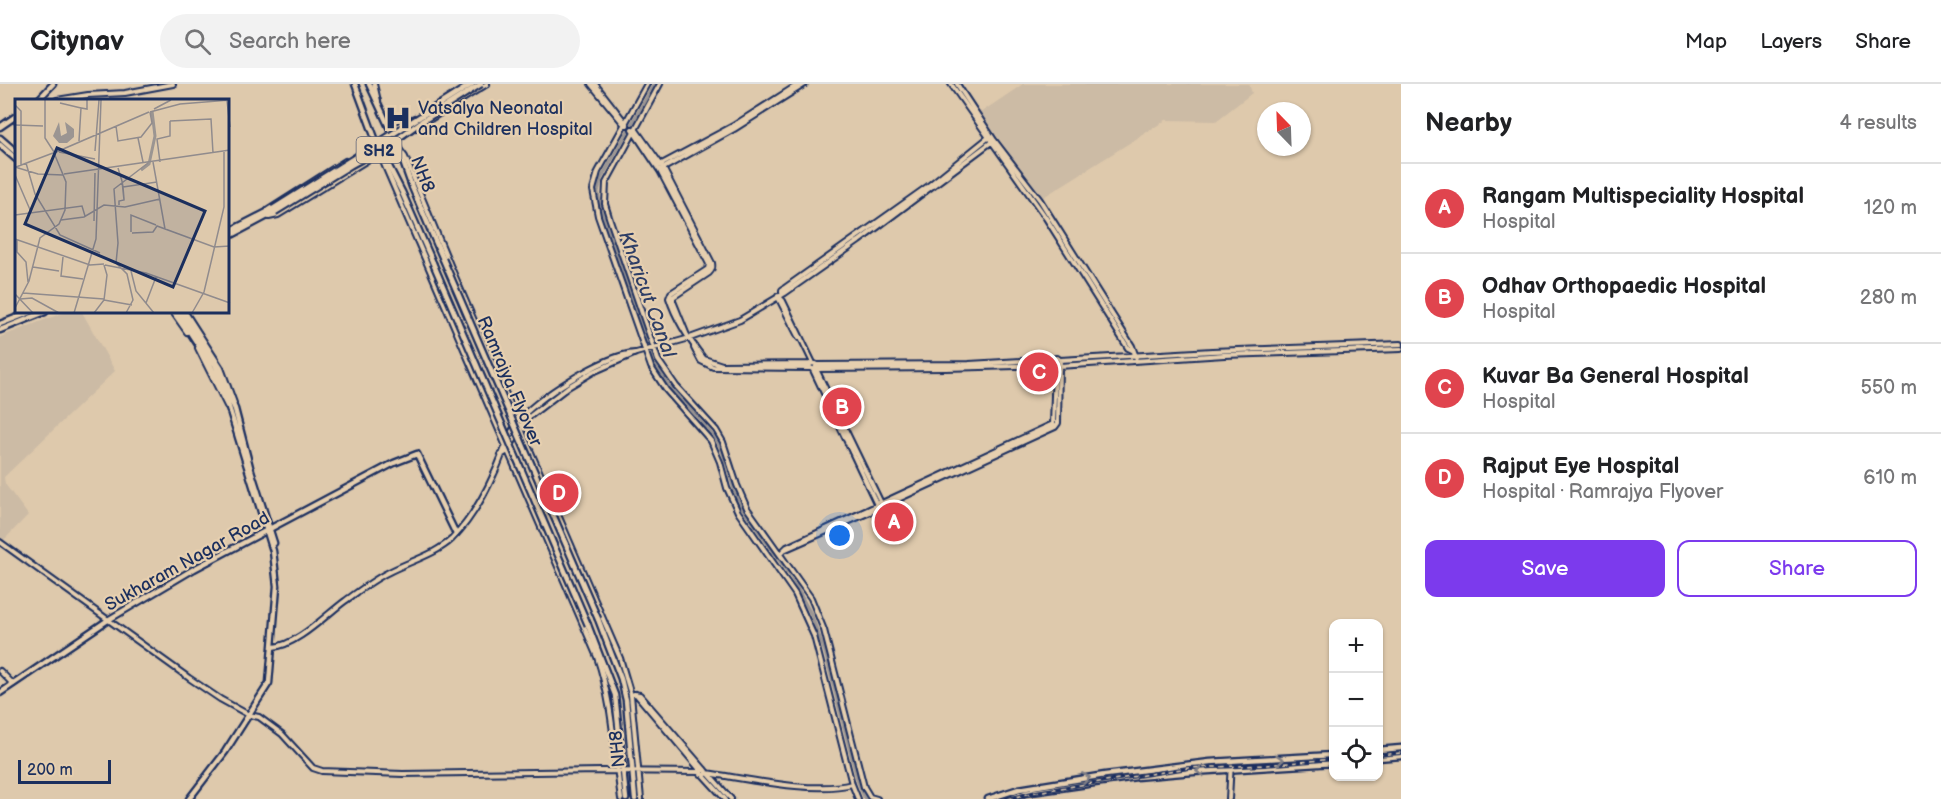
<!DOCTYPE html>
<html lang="en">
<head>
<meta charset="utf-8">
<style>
	body { margin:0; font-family:"Balsamiq Sans",sans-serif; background:#f2f2f2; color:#202124 }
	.controls { position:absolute; right:18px; bottom:18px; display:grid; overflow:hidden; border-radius:12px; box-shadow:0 2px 4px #0004 }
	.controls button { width:54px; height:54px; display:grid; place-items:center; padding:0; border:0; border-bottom:2px solid #e0e0e0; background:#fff; color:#202124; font:30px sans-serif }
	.compass { position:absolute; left:1257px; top:18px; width:54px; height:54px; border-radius:50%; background:#fff; box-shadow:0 2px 4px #0004; rotate:337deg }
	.scale { position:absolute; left:18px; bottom:15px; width:93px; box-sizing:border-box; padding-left:6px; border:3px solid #1b2f5e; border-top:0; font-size:16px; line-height:21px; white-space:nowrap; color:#1b2f5e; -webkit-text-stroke:4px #e6cfaf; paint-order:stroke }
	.you { position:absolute; left:840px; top:452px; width:21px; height:21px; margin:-15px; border:4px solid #fff; border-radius:50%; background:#1a73e8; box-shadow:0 0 0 9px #1a73e833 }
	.badge { display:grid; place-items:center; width:39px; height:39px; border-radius:50%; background:#7c3aed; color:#fff; font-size:20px; font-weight:700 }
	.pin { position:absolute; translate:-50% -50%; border:3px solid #fff; box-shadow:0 2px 6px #0006 }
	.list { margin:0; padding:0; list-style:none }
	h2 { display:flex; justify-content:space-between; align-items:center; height:78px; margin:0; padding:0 24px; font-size:26px }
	h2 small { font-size:20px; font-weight:400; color:#757577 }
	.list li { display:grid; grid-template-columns:39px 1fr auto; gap:18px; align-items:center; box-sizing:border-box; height:90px; padding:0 24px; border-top:2px solid #e0e0e0 }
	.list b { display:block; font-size:22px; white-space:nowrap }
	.list p { margin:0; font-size:20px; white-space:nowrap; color:#757577 }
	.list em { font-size:20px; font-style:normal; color:#757577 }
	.actions { display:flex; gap:12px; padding:18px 24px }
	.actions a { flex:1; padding:14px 0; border:2px solid #7c3aed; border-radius:12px; text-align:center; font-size:21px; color:#7c3aed }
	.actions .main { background:#7c3aed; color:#fff }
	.icon { flex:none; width:33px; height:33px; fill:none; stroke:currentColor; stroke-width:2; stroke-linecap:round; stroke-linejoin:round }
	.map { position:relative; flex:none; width:1401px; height:715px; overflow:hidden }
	header { display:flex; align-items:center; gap:36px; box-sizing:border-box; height:84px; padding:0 30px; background:#fff; border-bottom:2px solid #e0e0e0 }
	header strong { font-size:28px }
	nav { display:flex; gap:33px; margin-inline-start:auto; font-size:21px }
	.search { width:420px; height:54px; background:#f2f2f2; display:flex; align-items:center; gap:15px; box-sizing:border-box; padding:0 21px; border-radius:33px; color:#757577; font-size:22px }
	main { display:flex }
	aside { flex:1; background:#fff }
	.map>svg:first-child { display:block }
	.built { fill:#ccbba5 }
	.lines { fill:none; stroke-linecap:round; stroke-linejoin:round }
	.canal { stroke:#9b9592; stroke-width:3 }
	.minor-casing { stroke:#1b2f5e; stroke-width:8 }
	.major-casing { stroke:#1b2f5e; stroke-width:9 }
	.minor { stroke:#e6cfaf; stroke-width:4 }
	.major { stroke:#e6cfaf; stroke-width:4.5 }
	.rail-casing { stroke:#1b2f5e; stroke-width:4 }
	.rail { stroke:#e6cfaf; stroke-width:1.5; stroke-dasharray:4.5; stroke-linecap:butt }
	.major-bridge-casing { stroke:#1b2f5e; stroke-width:9; stroke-linecap:butt }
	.major-bridge { stroke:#e6cfaf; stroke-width:4.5 }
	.oneway { stroke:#807f86 }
	.labels { text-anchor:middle; stroke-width:4.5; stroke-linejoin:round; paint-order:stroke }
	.shield { fill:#e6cfaf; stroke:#585f76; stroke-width:1.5 }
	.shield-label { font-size:16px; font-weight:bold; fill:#1b2f5e }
	.poi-label { font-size:18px; fill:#1b2f5e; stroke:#e6cfaf; text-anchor:start }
	.street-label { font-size:18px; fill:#1b2f5e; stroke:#e6cfaf }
	.water-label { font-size:20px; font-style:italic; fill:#2e3e66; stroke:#e6cfaf }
	.inset-river { fill:none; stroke:#9b9592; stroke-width:3 }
	.inset-road { fill:none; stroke:#908b8d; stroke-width:1.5 }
	.view { fill:#1b2f5e; fill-opacity:0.15; stroke:#1b2f5e; stroke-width:3 }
	.inset-edge { fill:none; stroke:#1b2f5e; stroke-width:3 }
</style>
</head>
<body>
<header>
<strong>Citynav</strong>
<div class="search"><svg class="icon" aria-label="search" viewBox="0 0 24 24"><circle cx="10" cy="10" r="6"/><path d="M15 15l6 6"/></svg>Search here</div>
<nav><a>Map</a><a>Layers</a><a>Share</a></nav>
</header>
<main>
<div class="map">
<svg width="1401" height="715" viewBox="0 0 1401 715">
	<rect width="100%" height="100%" fill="#dec9ac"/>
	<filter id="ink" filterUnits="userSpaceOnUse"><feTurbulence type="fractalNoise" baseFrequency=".0167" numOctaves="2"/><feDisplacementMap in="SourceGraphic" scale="12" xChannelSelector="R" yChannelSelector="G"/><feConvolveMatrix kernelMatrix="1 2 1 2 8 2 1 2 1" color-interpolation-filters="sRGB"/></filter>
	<g filter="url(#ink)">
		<!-- built -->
		<path class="built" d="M1023 0H1249L1252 9 1216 37 1166 36 1042 114 980 29Z
			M65 228H82L115 287 4 393 5 400 28 431 3 457 0 454V253Z"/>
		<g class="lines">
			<!-- canal -->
			<path class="canal" d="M654 0 601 95 598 108 601 126 653 276 668 301 717 356 723 369 738 418 791 493 811 530 825 568 858 698 865 715"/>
			<!-- minor casing -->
			<g class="minor-casing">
				<path id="minor" d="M374 0 378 17
					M591 0 624 40 627 41 595 0
					M647 0 598 88 593 106 598 132 651 283 666 306 711 357 720 378 727 404 738 428 795 510 814 552 852 700 858 715
					M660 0 606 99 605 120 609 133 658 276 676 302 716 346 723 358 737 401 747 424 811 514 824 546 864 703 870 713 877 715
					M951 0 1046 134 1128 264 1132 266
					M957 0 994 56 1040 116 1132 262 1136 273
					M57 16 88 11 125 9 173 0
					M416 44 487 0
					M390 46 414 34
					M399 65 405 73 450 181 620 574 631 611 641 715
					M384 75V80L597 573C613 620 614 667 621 715
					M660 81 733 42 799 0
					M662 85 734 45 805 0
					M268 126 345 77
					M269 133 278 131 382 67
					M709 180 708 185 671 209 669 214C676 236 690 257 704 275L722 281 810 280
					M782 209V206L927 103 989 53
					M778 212 783 217 813 279
					M779 215 799 254
					M173 228 187 248
					M185 228 221 284 234 319
					M686 249 673 217V213L709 189C712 186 713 184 712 179L663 84 636 46 632 45 660 87 709 180 712 182
					M694 261V264L701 277 713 283 810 284
					M198 264 227 322
					M1052 278a4 4 0 1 1 8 0a4 4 0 1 1-8 0Z
					M1060 276 1212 267 1401 260
					M817 281 814 286 809 283 810 280 813 279 817 281 969 280 1054 275
					M813 286 877 421
					M501 371 508 367 525 336 568 303 593 288 636 269 690 254 740 236 785 209 859 157 994 56
					M876.5 422a3.5 3.5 0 1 1 7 0a3.5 3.5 0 1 1-7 0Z
					M881 419 816 285 946 284 1054 281
					M882 419 1053 340 1055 282
					M883 422 1055 343 1058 339 1059 282 1224 271 1401 265
					M0 458 189 594 220 615 249 631 259 633 282 650 313 684 322 687 403 690 601 687 701 688
					M786 465 877 425
					M780 470 787 463 876 422
					M273 563C296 562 327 530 345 517 359 507 373 496 387 489 407 478 435 471 452 455 469 438 484 412 494 390 502 374 506 356 516 340 532 316 606 270 635 269
					M0 587 13 600
					M634 610 640 611 704 685
					M636 610 701 687V690L705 691 707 689 704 685 701 687
					M707 689C748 695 813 710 852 700
					M708 689 731 715
					M704 692 725 715
					M1229 715 1231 678"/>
			</g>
			<!-- major casing -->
			<g class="major-casing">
				<path id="major" d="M355 0 376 57 402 108 433 179
					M369 0 396 58 412 103 443 175
					M38 16 53 0
					M0 43 16 32
					M0 54 16 68
					M0 61 16 75
					M228 148 273 125
					M228 153 275 128
					M177 228 208 276 227 317 273 467 277 502 269 599 225 668 189 715
					M182 228 215 280 235 325 250 383 274 459
					M0 240 31 228
					M0 246 45 228
					M598 535 621 595 626 616 635 715
					M588 541 615 611 626 715
					M0 609 108 536 194 485 394 379 417 370 456 450
					M1378 666 1401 664
					M1378 674 1401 672
					M988 715 1019 705 1105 691 1210 678 1334 671
					M1010 715 1025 709 1136 693 1193 688 1334 679"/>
			</g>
			<!-- minor -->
			<use href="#minor" class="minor"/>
			<!-- major -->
			<use href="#major" class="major"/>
			<!-- rail casing -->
			<g class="rail-casing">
				<path id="rail" d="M1378 671 1401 669
					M1008 715 1036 708 1188 684 1265 681 1334 675"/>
			</g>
			<!-- rail -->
			<use href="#rail" class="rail"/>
			<!-- major-bridge casing -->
			<g class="major-bridge-casing">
				<path id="major-bridge" d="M273 125 472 0
					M275 128 351 81 393 58 421 38 481 0
					M443 175 598 535
					M433 179 588 541"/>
			</g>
			<!-- major-bridge -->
			<use href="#major-bridge" class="major-bridge"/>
		</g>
		<!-- one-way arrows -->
		<defs><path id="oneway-chevron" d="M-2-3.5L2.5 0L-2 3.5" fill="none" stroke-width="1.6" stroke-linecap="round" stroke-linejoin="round" transform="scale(1.5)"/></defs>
		<g class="oneway">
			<use href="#oneway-chevron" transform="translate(1280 676) rotate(-5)"/>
			<use href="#oneway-chevron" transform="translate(1200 687) rotate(176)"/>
			<use href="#oneway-chevron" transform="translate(1086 694) rotate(-9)"/>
		</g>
	</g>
	<!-- icons -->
	<defs>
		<g id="hospital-bare" transform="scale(2.07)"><path d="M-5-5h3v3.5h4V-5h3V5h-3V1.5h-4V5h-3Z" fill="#1b2f5e" stroke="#e6cfaf" stroke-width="2.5" paint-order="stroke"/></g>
	</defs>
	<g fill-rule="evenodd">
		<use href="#hospital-bare" x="398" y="34"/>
	</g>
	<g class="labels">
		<!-- shield labels -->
		<rect class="shield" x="356.5" y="53" width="45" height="26" rx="4.5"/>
		<g class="shield-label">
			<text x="379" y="72">SH2</text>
		</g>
		<!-- poi labels -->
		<g class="poi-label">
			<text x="418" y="30">Vatsalya Neonatal<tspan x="418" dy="21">and Children Hospital</tspan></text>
		</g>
		<!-- street labels -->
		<g class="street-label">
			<text transform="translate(423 90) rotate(69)" y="6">NH8</text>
			<text transform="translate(510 297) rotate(67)" y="6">Ramrajya Flyover</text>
			<text transform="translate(187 477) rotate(-29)" y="6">Sukharam Nagar Road</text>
			<text transform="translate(617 665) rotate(-95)" y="6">NH8</text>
		</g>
		<!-- water labels -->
		<g class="water-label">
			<text transform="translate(648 210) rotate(70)" y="7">Kharicut Canal</text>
		</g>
	</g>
	<!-- overview -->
	<g transform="translate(15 15)">
		<rect width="214" height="214" fill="#dec9ac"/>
		<path d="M44 23 46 37 52 34 50 23 59 30V38L52 44H44L38 37Z" fill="#9b9592"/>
		<path class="inset-river" d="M126 71 134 65 140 37 137 12"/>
		<path class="inset-road" d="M30 1V39L39 53M212 2 215 28M45 4 66 9M0 6 6 12V25M139 10 156 1M135 13 165 5 215 1M155 22 196 20 198 54M6 25V66M0 26 28 27M101 27 103 42 126 38 137 24 135 13M123 39 128 63M64 42 66 9 72 10V1M80 52 84 1M44 53 80 60M138 63 150 130M145 63 142 40 155 37V22M11 64 20 95 45 136 85 154M0 68 23 75 48 76M1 68 38 54M103 69 107 82 103 69M49 75 215 51M0 76 16 113M108 88 142 83M104 106V102L109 101V100L108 88 107 82 109 101M0 116 67 107 70 117M46 121 69 118 89 106 110 108 145 100M79 122 80 74M116 133V116L141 126M117 134 138 133 142 127 199 148 215 147M0 140 75 166 89 165M2 141V153L11 163 13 183M48 158 46 177 68 180M90 166 131 174 215 204M18 168 44 172M116 172 121 192 139 214M8 194 89 200M0 195 18 214M5 200 17 199 44 214M89 201 117 206M131 204 141 178M0 209 14 182 25 139 44 125 50 111 51 83 39 54 134 13M59 214 81 140 86 1M79 214 89 201 92 176 89 166M111 214 118 201 112 175 101 164 103 144 99 90 133 64M177 214 189 193 209 108V53"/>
		<path class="view" d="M42 49 190 112 158 188 10 125Z"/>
		<rect width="214" height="214" class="inset-edge"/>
	</g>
</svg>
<div class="controls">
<button>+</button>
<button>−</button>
<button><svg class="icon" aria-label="locate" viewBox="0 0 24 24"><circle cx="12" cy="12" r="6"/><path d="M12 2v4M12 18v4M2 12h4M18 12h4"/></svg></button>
</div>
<svg class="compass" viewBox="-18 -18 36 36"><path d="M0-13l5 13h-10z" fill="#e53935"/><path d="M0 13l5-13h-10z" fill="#757577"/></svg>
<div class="scale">200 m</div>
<div class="you"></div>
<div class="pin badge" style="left:894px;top:438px;background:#e0444e">A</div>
<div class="pin badge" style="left:842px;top:323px;background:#e0444e">B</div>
<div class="pin badge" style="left:1039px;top:288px;background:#e0444e">C</div>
<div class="pin badge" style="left:559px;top:409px;background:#e0444e">D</div>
</div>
<aside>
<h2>Nearby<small>4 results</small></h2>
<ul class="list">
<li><span class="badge" style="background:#e0444e">A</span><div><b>Rangam Multispeciality Hospital</b><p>Hospital</p></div><em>120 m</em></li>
<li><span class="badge" style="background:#e0444e">B</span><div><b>Odhav Orthopaedic Hospital</b><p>Hospital</p></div><em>280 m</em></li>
<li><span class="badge" style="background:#e0444e">C</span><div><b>Kuvar Ba General Hospital</b><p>Hospital</p></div><em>550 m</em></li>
<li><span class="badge" style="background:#e0444e">D</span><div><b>Rajput Eye Hospital</b><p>Hospital · Ramrajya Flyover</p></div><em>610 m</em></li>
</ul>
<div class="actions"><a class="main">Save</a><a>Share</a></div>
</aside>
</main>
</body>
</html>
